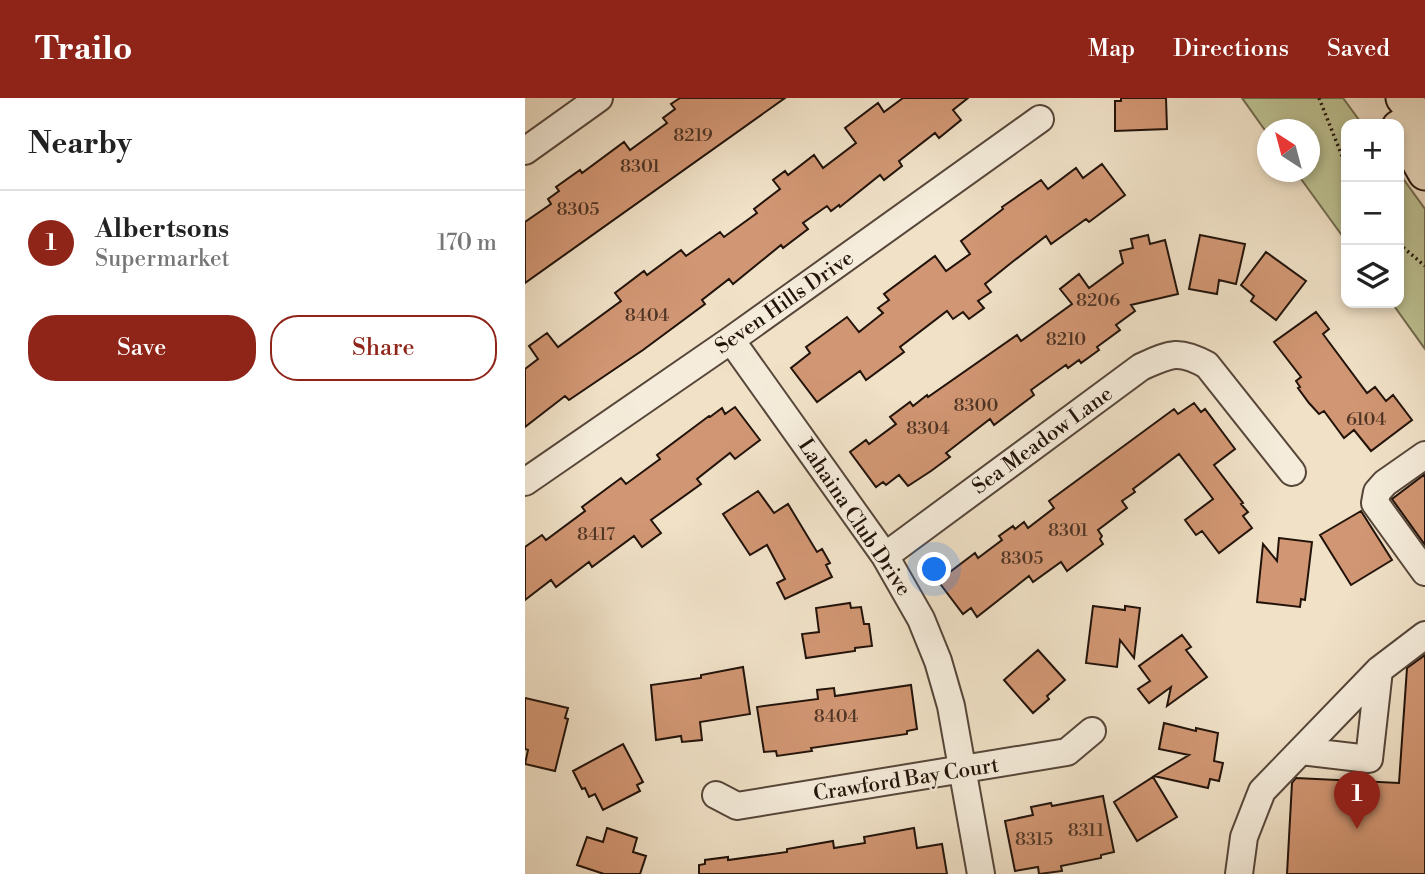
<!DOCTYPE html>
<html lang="en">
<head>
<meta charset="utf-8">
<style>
	body { margin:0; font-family:"Libre Bodoni",serif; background:#f2f2f2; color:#222 }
	.controls { position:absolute; right:21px; top:21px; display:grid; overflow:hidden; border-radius:14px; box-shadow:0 4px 10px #0003 }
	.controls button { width:63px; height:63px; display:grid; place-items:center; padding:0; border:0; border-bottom:2px solid #e0e0e0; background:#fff; color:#222; font:35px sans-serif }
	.compass { position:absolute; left:732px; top:21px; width:63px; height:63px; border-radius:50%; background:#fff; box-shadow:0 4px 10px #0003; rotate:324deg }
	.you { position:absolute; left:410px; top:472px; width:24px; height:24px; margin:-18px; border:5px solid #fff; border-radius:50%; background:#1a73e8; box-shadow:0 0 0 10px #1a73e833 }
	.badge { display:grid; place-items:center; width:46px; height:46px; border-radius:50%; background:#8f2418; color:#fff; font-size:23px; font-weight:700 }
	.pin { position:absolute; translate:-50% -58px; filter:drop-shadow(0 2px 4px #0008) }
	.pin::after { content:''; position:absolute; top:37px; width:24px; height:21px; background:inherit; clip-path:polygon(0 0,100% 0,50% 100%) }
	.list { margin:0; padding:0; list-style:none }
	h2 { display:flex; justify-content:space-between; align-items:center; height:91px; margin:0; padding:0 28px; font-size:30px }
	h2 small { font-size:23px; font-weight:400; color:#767676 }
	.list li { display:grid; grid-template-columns:46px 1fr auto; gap:21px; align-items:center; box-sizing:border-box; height:105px; padding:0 28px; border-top:2px solid #e0e0e0 }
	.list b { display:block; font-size:26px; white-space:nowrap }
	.list p { margin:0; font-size:23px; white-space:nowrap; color:#767676 }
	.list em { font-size:23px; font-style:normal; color:#767676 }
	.actions { display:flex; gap:14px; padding:21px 28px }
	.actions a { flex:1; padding:16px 0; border:2px solid #8f2418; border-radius:28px; text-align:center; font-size:24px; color:#8f2418 }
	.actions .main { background:#8f2418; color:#fff }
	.icon { flex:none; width:38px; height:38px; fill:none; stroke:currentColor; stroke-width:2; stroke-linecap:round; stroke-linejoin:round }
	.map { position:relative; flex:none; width:900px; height:776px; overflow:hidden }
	header { display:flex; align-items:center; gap:42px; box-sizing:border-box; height:98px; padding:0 35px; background:#8f2418; color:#fff }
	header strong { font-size:33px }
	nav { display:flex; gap:38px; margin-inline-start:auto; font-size:24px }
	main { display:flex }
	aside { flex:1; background:#fff }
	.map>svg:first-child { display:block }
	.green { fill:#bdc293; stroke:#706a4e; stroke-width:2 }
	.building { fill:#d19673; stroke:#22130a; stroke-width:2 }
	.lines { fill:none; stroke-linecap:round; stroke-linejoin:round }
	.minor-casing { stroke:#564639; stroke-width:30 }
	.major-casing { stroke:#22130a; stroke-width:37 }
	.path { stroke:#22130a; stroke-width:3.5; stroke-dasharray:2 3.5; stroke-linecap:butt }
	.minor { stroke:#f5ecdb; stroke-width:26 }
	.major { stroke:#f0e1c7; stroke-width:33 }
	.labels { text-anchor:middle; stroke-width:5; stroke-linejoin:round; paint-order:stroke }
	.number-label { font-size:18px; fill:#4e3424 }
	.street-label { font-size:21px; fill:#22130a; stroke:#f5ecdb }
</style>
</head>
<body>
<header>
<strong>Trailo</strong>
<nav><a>Map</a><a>Directions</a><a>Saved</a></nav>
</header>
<main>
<aside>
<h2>Nearby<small></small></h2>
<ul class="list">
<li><span class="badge">1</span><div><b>Albertsons</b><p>Supermarket</p></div><em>170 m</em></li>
</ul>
<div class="actions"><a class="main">Save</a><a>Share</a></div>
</aside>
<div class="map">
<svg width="900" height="776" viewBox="0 0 900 776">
	<rect width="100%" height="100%" fill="#f0e1c7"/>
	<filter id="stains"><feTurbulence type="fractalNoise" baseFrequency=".00286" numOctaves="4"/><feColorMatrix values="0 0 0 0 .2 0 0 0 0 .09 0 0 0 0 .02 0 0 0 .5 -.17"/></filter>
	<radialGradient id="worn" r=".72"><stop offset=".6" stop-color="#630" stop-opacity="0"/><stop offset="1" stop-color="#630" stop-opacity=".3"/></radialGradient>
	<!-- green -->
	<path class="green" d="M717 0H818L837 26H821V143L771 74H785V32H743L742 35Z
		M874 75 900 111V251L867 205H874Z"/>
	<!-- building -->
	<path class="building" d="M155 0H260L0 185V124L26 106 23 101 34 93 31 89 55 72 57 75 99 44 105 52 142 25 138 20 150 11 146 6Z
		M378 0H443L428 12 436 22 414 40 410 35 374 63 377 68 359 82 355 77 315 109 314 107 306 113 302 108 278 125 283 131 258 150 256 147 208 186 204 181 177 202 180 206 118 252 44 302 40 298 0 329V271L13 261 4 248 22 235 33 249 96 203 90 195 119 173 122 177 156 152 161 158 195 134 199 139 232 115 229 111 255 91 248 82 260 73 263 77 289 57 298 70 331 45 320 30 353 5 359 14Z
		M596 0H641L642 31 590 33V3H596Z
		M577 66 600 97 564 124 561 121 526 146 521 138 486 165 460 186 466 194 453 203 459 210 444 221 438 214 428 221 422 213 375 249 379 254 341 282 335 273 292 304 266 270 285 255 281 249 322 219 334 234 358 215 353 210 364 202 359 196 410 158 421 173 445 156 436 143 478 111 477 109 516 82 523 91 551 70 558 80Z
		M623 137 625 146 640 142 653 196 606 207 610 213 591 227 595 232 572 249 574 252 556 265 554 262 543 270 541 267 531 274 506 292 509 297 469 327 465 321 421 355 425 359 406 373 383 388 374 377 361 387 358 384 351 389 325 354 341 342 344 346 371 326 365 319 385 304 388 308 402 297 403 299 492 237 496 243 547 206 535 191 554 176 564 190 598 165 595 153 608 150 606 141Z
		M675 137 720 146 711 186 694 182 692 196 664 191Z
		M741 154 781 183 751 222 726 203 729 198 716 187Z
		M791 214 804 231 798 236 842 295 850 289 861 303 868 297 887 322 846 353 829 332 819 340 799 313 794 316 784 305 773 290 775 289 771 283 776 279 749 244Z
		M669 305 676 314 680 311 710 351 689 367 718 405 716 406 723 414 718 418 727 430 694 455 677 433 671 437 660 422 688 401 654 356 608 391 610 394 597 403 602 410 573 432 577 438 575 441 578 446 542 473 536 464 508 484 504 478 452 519 446 510 438 516 413 483 450 455 453 460 477 442 474 438 488 428 490 431 499 424 503 430 529 410 524 403 649 311 653 316Z
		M210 309 235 342 210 361 205 355 172 381 176 386 126 422 136 435 117 449 109 438 67 469 64 464 31 489 26 482 0 502V449L17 437 21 442 60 413 57 409 96 380 101 386 135 361 132 357 184 318 185 319 197 310 200 316Z
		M900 376V447L867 401Z
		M233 393 249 415 263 406 292 454 297 451 305 465 301 467 307 479 260 501 252 485 260 481 242 447 225 457 198 416Z
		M836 413 867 462 826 487 795 437Z
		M754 440 787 444 780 502 776 501 775 509 732 504 738 446 752 463Z
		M325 505 326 510 336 509 339 526H344L347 548 330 550V553L281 560 277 536 294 534 291 510Z
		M568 508 600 512V508L615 510 609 560 595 542 592 569 561 565Z
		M657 537 666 549 661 552 682 579 642 608 646 589 624 605 613 591 625 583 614 568Z
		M513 552 540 582 522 598 524 601 508 615 479 582Z
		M900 557V776H762L767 685 771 680 874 685 882 570Z
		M218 569 225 616 175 624 177 642 157 644 156 638 131 642 126 587 176 580V577Z
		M386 587 392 631 382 633V636L286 650 287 653 252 658 251 653 239 654 232 609 293 601 292 592 309 590 310 598Z
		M0 600 43 610 40 620 43 621 30 673 0 666 3 652 0 651Z
		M639 625 671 633V630L693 635 689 663 698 665 694 683 685 681 683 690 629 678 664 657 634 651Z
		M98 646 118 684 112 687 115 693 78 712 70 696 64 699 60 690 57 691 48 673Z
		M628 679 652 719 612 743 589 704Z
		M578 698 589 754 576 757V760L536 768 537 773 514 776 513 769 490 773 480 723 508 717 506 709 526 705 527 708Z
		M82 730 112 740 108 754 121 758 115 776H79L52 767 62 739 78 744Z
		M389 730 392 750 417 746 422 776H174V767L180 766V762L203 759V762L262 754V751L308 743 309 750 340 745 339 739Z"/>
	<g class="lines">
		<!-- minor casing -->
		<g class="minor-casing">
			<path id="minor" d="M0 53 74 0
				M206 242 360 458 396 521 413 563 426 608 456 776
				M900 357 860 385 852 394 850 405 900 474
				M0 384 206 242 515 21
				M360 458 616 269C645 256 653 251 682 267L767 374
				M776 653 844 661 854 572
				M191 697 212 708 542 654 567 633
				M714 776 719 739 737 693 854 572 900 537"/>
		</g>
		<!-- major casing -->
		<g class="major-casing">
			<path id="major" d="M878 0 900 27
				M874 29 900 75"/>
		</g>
		<!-- path -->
		<path class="path" d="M794 0 821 68
			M874 146 900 168"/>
		<!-- minor -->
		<use href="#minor" class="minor"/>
		<!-- major -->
		<use href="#major" class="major"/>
	</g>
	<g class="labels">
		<!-- number labels -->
		<g class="number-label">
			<text x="168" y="43">8219</text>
			<text x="115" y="74">8301</text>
			<text x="53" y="117">8305</text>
			<text x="573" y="208">8206</text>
			<text x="122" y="223">8404</text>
			<text x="541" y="247">8210</text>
			<text x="451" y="313">8300</text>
			<text x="841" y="327">6104</text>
			<text x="403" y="336">8304</text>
			<text x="543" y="438">8301</text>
			<text x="71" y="442">8417</text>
			<text x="497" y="466">8305</text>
			<text x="311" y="624">8404</text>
			<text x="561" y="738">8311</text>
			<text x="509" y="747">8315</text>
		</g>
		<!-- street labels -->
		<g class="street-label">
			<text transform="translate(259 204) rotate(-35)" y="7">Seven Hills Drive</text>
			<text transform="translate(517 342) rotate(-36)" y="7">Sea Meadow Lane</text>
			<text transform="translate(330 419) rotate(56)" y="7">Lahaina Club Drive</text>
			<text transform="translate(381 681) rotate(-9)" y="7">Crawford Bay Court</text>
		</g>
	</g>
	<rect width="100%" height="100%" filter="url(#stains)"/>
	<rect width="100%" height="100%" fill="url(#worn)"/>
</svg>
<div class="controls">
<button>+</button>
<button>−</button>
<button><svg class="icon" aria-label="layers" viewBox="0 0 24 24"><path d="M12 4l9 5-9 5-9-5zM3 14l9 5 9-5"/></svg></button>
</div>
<svg class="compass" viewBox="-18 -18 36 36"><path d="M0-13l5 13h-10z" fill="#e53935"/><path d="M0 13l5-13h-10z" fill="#767676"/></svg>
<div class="you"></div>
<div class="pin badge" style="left:832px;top:731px">1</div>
</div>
</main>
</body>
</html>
